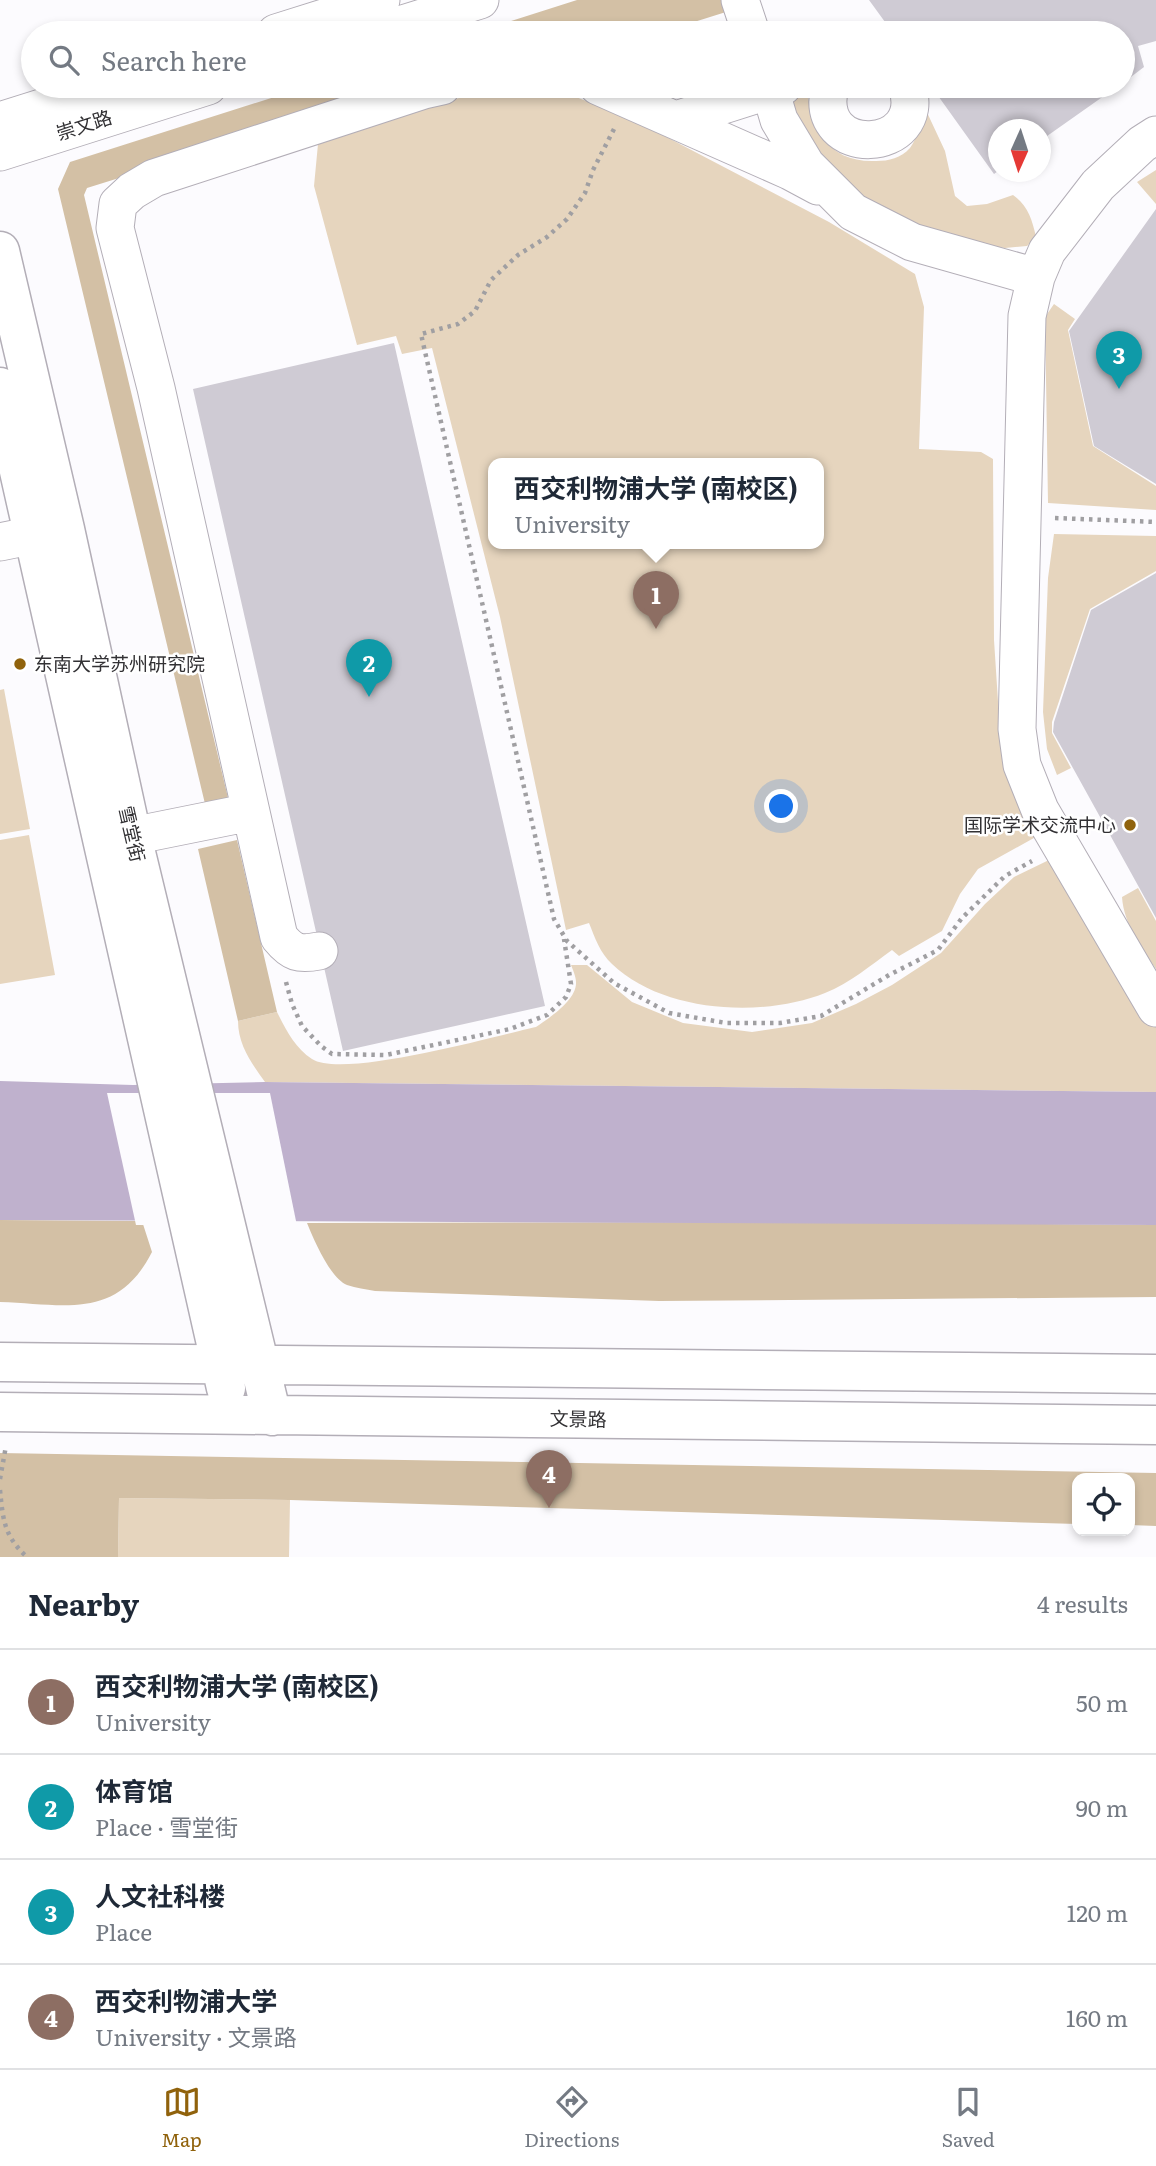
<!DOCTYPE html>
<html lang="en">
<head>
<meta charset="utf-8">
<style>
	body { margin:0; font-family:Literata,"Noto Sans SC",serif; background:#f6f6f7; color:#1f2937 }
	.controls { position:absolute; right:21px; bottom:21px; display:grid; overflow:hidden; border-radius:14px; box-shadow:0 4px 10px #0003 }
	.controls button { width:63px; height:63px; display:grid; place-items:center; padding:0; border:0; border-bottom:2px solid #e0e1e3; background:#fff; color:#1f2937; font:35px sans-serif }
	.compass { position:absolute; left:988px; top:119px; width:63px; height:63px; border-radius:50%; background:#fff; box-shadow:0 4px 10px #0003; rotate:183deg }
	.you { position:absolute; left:782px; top:807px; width:24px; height:24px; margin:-18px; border:5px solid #fff; border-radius:50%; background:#1a73e8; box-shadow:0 0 0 10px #1a73e833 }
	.badge { display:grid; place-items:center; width:46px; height:46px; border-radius:50%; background:#90620c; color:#fff; font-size:23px; font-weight:700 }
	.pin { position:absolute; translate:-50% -58px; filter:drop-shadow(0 2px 4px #0008) }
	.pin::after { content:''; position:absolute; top:37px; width:24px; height:21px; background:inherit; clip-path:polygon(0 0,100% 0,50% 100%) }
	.popup { position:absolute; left:488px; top:458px; width:336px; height:91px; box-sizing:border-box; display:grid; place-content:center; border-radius:14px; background:#fff; filter:drop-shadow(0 2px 5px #0005); font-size:23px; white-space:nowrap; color:#747a83 }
	.popup b { font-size:26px; color:#1f2937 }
	.popup::after { content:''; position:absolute; left:50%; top:100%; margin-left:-14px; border:14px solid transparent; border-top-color:#fff }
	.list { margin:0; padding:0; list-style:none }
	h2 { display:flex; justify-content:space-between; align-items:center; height:91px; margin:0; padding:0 28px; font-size:30px }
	h2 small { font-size:23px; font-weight:400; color:#747a83 }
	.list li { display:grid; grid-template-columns:46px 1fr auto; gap:21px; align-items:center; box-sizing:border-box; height:105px; padding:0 28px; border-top:2px solid #e0e1e3 }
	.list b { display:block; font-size:26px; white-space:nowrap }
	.list p { margin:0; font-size:23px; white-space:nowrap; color:#747a83 }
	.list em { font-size:23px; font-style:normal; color:#747a83 }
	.icon { flex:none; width:38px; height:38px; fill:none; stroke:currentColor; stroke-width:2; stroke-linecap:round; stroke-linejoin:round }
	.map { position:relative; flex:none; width:1156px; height:1557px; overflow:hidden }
	.search { position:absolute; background:#fff; box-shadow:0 4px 10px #0003; left:21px; right:21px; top:21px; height:77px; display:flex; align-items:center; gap:18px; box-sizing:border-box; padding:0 24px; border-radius:38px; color:#747a83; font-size:26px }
	.sheet { height:511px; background:#fff }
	nav { display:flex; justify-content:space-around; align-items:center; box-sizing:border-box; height:98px; border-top:2px solid #e0e1e3; background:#fff; font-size:19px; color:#747a83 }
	nav a { display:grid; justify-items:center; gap:4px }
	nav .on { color:#90620c }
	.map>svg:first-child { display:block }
	.green { fill:#e6d5be; fill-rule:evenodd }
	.forest { fill:#d3c0a5 }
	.water { fill:#bfb1cd }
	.pier { fill:#fcfbfe }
	.building { fill:#cfcbd4 }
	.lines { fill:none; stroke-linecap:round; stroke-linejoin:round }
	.minor-casing { stroke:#b3aeb7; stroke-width:39 }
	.major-casing { stroke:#b3aeb7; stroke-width:41 }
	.path { stroke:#a09fa2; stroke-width:4.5; stroke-dasharray:3.5 5; stroke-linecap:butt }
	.minor { stroke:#fff; stroke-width:37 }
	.major { stroke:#fff; stroke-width:38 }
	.poi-dot { fill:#90620c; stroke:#fff; stroke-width:2.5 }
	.labels { text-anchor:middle; stroke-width:5; stroke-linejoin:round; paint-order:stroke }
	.street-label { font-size:19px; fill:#323134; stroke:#fff }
	.poi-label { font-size:19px; fill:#323134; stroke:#fff; text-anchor:start }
</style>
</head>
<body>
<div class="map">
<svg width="1156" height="1557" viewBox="0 0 1156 1557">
	<rect width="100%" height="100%" fill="#fcfbfe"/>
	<!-- green -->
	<path class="green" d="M502 88 561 91 634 120 829 222 915 274 924 307 919 449 981 452 993 459 994 640 1000 732 1041 834 978 869 960 894 942 931 899 956 892 950C871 965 850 983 825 993 763 1018 663 1013 612 964 600 953 595 938 589 923L566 930 500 617 432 348 402 354 396 336 357 345 314 186 318 144 369 119ZM493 463H819V543H493Z
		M807 88C811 130 829 163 876 161 889 161 901 158 910 148 918 138 921 118 924 106L945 151 955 196 967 206 987 204 1013 195C1028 206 1032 219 1036 237L1027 246 1005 248 971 243 916 224 861 196 804 137 787 103 795 92Z
		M1156 170V204L1137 182Z
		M1054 304 1075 319 1068 330 1093 446 1156 486V510L1048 503 1045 317Z
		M1054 534 1156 536V571L1090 609 1052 722V733L1071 768 1057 775 1047 749 1043 712 1048 578Z
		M4 689 30 829 0 834V690Z
		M29 835 55 975 0 984V840Z
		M1049 860 1156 1021V1092L265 1082C252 1064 238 1045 238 1021L277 1012C286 1030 295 1048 312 1059 343 1079 495 1036 536 1027 549 1018 577 1000 576 982 576 977 573 970 571 965H587L632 1002 683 1023 752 1032 812 1023 856 1004 892 985 941 953 985 904 1014 877Z
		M1138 888 1156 921V969C1141 946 1124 925 1122 897Z
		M119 1498 290 1500 289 1557H118Z"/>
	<!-- forest -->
	<path class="forest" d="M577 0H722L726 12 659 33H473Z
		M309 86H414L87 188 84 195 229 802 206 808 58 189 70 162Z
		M237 840 277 1012 238 1021 198 849Z
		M0 1220 142 1221 152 1252C117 1321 64 1304 0 1302Z
		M795 1222 1156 1225V1297L659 1301 375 1291C366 1289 356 1288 347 1285 330 1278 314 1240 307 1223Z
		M0 1453 1156 1473V1526L1130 1525V1478H1077V1524L290 1500 119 1498 118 1557H0Z"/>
	<!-- water -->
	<path class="water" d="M0 1081 133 1085 265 1082 1156 1092V1225L0 1220Z"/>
	<!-- pier -->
	<path class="pier" d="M107 1093H270L297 1226 136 1225Z"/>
	<!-- building -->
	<path class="building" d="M869 0H1156V41L1138 46 1144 67 1123 83V33H893Z
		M931 86H1118L1040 141V130H998V171L994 174Z
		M1156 209V484L1094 446 1069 331Z
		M394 343 545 1006 343 1051 193 389Z
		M1156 573V918L1053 732 1054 722 1091 610Z"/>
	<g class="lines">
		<!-- minor casing -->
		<g class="minor-casing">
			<path id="minor" d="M740 0 751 33
				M276 33 381 0
				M374 33 480 0
				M598 86 790 171 818 186
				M769 86 779 120 806 165 853 212 912 242 1036 277
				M830 86C811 161 930 154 907 86
				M676 120 783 86
				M0 121 111 86
				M1156 135 1142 144 1098 185 1047 251 1036 277 1027 316 1017 729 1022 765 1040 810 1156 1008
				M0 152 208 86
				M0 542 64 529
				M132 836 251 812
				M319 951C299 955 292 953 279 937L156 388 115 228 118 204 132 191 154 178 424 90 442 86"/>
		</g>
		<!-- major casing -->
		<g class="major-casing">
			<path id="major" d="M0 251 65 529 132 836 272 1416
				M0 387 226 1388
				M0 1362 1156 1374
				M0 1412 1156 1425"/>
		</g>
		<!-- path -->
		<path class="path" d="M614 129 593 170 585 193 567 219 547 237 518 255 491 280 475 311 458 324 421 334 554 919 567 941 614 983 669 1013 726 1023H780L821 1016 889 975 938 950 962 918 1005 876 1032 861
			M1055 518 1156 522
			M286 982 292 1004 302 1026 321 1046 332 1054 386 1055 510 1029 547 1015 566 997 571 984 564 939
			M0 1479 6 1446
			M0 1490C3 1520 4 1536 27 1557"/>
		<!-- minor -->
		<use href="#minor" class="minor"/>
		<!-- major -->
		<use href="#major" class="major"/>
	</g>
	<!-- markers -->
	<g class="poi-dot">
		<circle cx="20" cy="664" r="7"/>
		<circle cx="1130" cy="825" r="7"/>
	</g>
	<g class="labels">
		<!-- street labels -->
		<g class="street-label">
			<text transform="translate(84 125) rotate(-18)" y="7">崇文路</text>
			<text transform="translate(132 834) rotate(77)" y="7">雪堂街</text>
			<text transform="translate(578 1419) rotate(1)" y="7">文景路</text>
		</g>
		<!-- poi labels -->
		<g class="poi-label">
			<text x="34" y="671">东南大学苏州研究院</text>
			<text x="1116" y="832" text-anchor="end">国际学术交流中心</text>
		</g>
	</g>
</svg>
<div class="controls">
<button><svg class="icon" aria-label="locate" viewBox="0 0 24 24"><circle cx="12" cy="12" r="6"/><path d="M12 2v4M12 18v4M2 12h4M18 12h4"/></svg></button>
</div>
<svg class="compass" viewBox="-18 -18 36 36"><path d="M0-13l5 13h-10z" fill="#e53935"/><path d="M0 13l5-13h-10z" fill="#747a83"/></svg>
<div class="you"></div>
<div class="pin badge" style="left:656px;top:629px;background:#8d6e63">1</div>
<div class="popup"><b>西交利物浦大学 (南校区)</b>University</div>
<div class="pin badge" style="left:369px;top:697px;background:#0f9aa8">2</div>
<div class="pin badge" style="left:1119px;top:389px;background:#0f9aa8">3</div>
<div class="pin badge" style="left:549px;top:1508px;background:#8d6e63">4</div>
<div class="search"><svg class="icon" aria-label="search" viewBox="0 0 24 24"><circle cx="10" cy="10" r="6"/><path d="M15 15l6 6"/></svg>Search here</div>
</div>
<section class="sheet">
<h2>Nearby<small>4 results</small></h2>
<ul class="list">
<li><span class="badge" style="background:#8d6e63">1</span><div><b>西交利物浦大学 (南校区)</b><p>University</p></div><em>50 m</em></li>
<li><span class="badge" style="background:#0f9aa8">2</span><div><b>体育馆</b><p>Place · 雪堂街</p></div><em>90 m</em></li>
<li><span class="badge" style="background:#0f9aa8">3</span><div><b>人文社科楼</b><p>Place</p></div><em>120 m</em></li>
<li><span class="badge" style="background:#8d6e63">4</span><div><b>西交利物浦大学</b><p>University · 文景路</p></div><em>160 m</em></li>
</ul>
</section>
<nav>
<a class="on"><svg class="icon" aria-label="map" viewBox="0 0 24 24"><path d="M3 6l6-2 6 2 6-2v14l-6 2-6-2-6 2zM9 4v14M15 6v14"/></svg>Map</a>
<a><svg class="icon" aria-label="directions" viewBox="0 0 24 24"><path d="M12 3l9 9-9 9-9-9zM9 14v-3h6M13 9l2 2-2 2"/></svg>Directions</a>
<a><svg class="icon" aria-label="saved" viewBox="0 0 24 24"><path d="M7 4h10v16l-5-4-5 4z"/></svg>Saved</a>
</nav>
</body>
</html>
